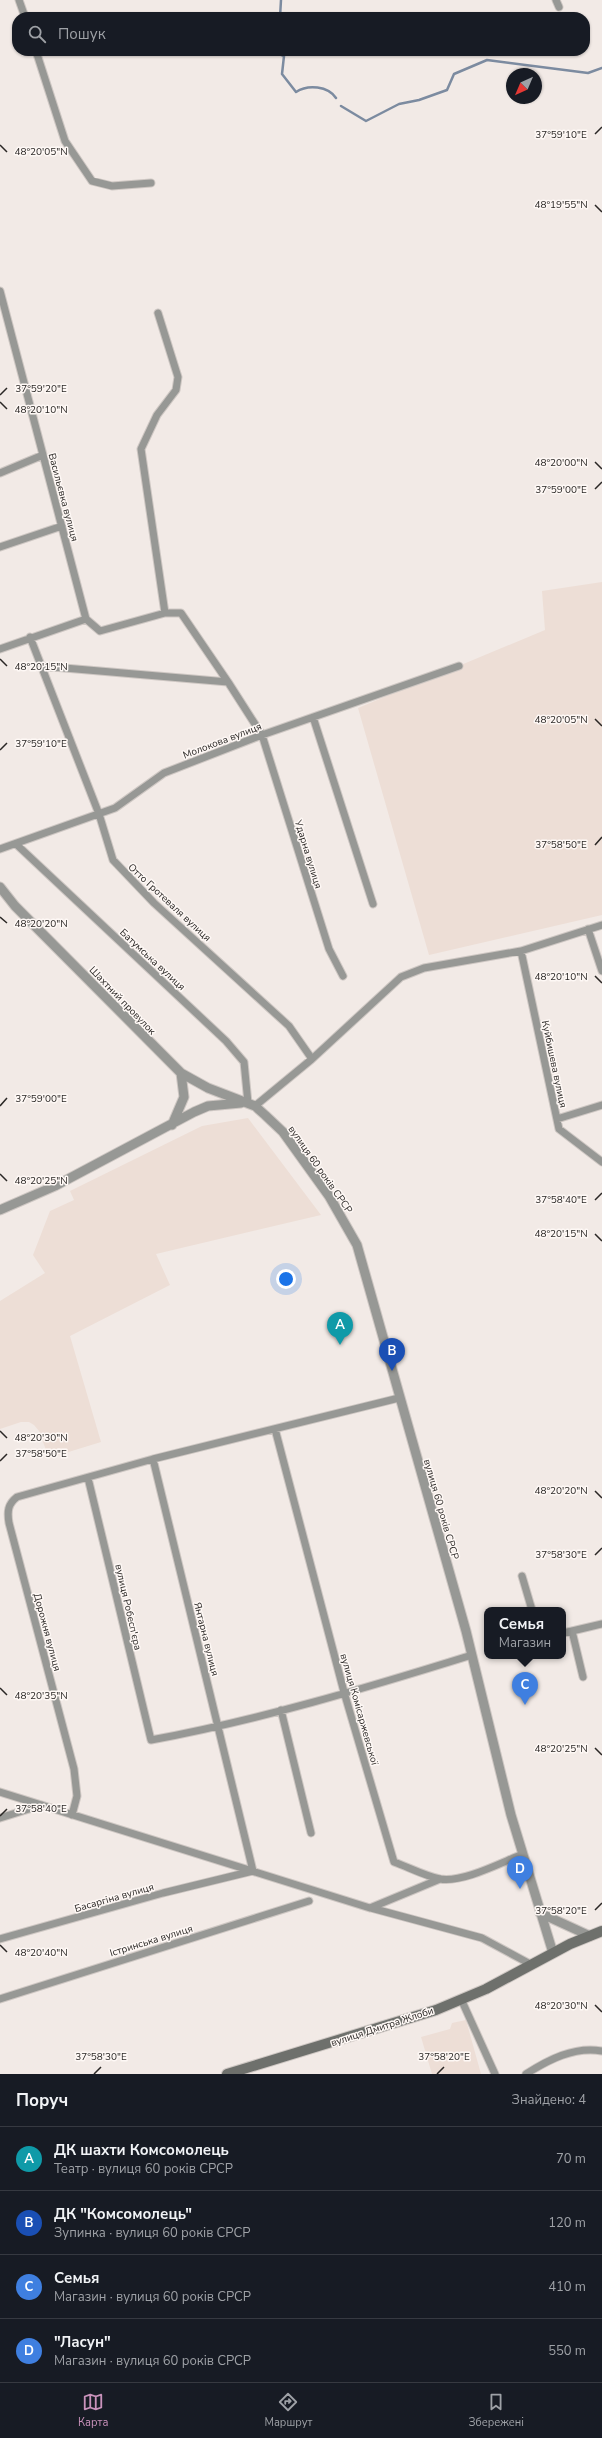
<!DOCTYPE html>
<html lang="uk">
<head>
<meta charset="utf-8">
<style>
	body { margin:0; font-family:"Nunito Sans",sans-serif; background:#20242c; color:#f1f3f6 }
	.compass { position:absolute; left:506px; top:68px; width:36px; height:36px; border-radius:50%; background:#171b24; box-shadow:0 1px 3px #0004; rotate:224deg }
	.you { position:absolute; left:286px; top:1279px; width:14px; height:14px; margin:-10px; border:3px solid #fff; border-radius:50%; background:#1a73e8; box-shadow:0 0 0 6px #1a73e833 }
	.badge { display:grid; place-items:center; width:26px; height:26px; border-radius:50%; background:#c992bb; color:#fff; font-size:13px; font-weight:700 }
	.pin { position:absolute; translate:-50% -33px; filter:drop-shadow(0 1px 2px #0008) }
	.pin::after { content:''; position:absolute; top:21px; width:14px; height:12px; background:inherit; clip-path:polygon(0 0,100% 0,50% 100%) }
	.popup { position:absolute; left:484px; top:1607px; width:82px; height:52px; box-sizing:border-box; display:grid; place-content:center; border-radius:8px; background:#171b24; filter:drop-shadow(0 1px 3px #0005); font-size:13px; white-space:nowrap; color:#9ea1a6 }
	.popup b { font-size:15px; color:#f1f3f6 }
	.popup::after { content:''; position:absolute; left:50%; top:100%; margin-left:-8px; border:8px solid transparent; border-top-color:#171b24 }
	.list { margin:0; padding:0; list-style:none }
	h2 { display:flex; justify-content:space-between; align-items:center; height:52px; margin:0; padding:0 16px; font-size:17px }
	h2 small { font-size:13px; font-weight:400; color:#9ea1a6 }
	.list li { display:grid; grid-template-columns:26px 1fr auto; gap:12px; align-items:center; box-sizing:border-box; height:64px; padding:0 16px; border-top:1px solid #363941 }
	.list b { display:block; font-size:15px; white-space:nowrap }
	.list p { margin:0; font-size:13px; white-space:nowrap; color:#9ea1a6 }
	.list em { font-size:13px; font-style:normal; color:#9ea1a6 }
	.icon { flex:none; width:22px; height:22px; fill:none; stroke:currentColor; stroke-width:2; stroke-linecap:round; stroke-linejoin:round }
	.map { position:relative; flex:none; width:602px; height:2074px; overflow:hidden }
	.search { position:absolute; background:#171b24; box-shadow:0 1px 3px #0004; left:12px; right:12px; top:12px; height:44px; display:flex; align-items:center; gap:10px; box-sizing:border-box; padding:0 14px; border-radius:16px; color:#9ea1a6; font-size:15px }
	.sheet { height:308px; background:#171b24 }
	nav { display:flex; justify-content:space-around; align-items:center; box-sizing:border-box; height:56px; border-top:1px solid #363941; background:#171b24; font-size:11px; color:#9ea1a6 }
	nav a { display:grid; justify-items:center; gap:2px }
	nav .on { color:#c992bb }
	.map>svg:first-child { display:block }
	.built { fill:#edded6 }
	.lines { fill:none; stroke-linecap:round; stroke-linejoin:round }
	.stream { stroke:#7c8ba0; stroke-width:2.5 }
	.minor-casing { stroke:#cec7c3; stroke-width:9 }
	.tertiary-casing { stroke:#cec7c3; stroke-width:11 }
	.secondary-casing { stroke:#cec7c3; stroke-width:12 }
	.minor { stroke:#979895; stroke-width:7 }
	.tertiary { stroke:#979895; stroke-width:9 }
	.secondary { stroke:#6e706c; stroke-width:10 }
	.ticks { fill:none; stroke:#2a2725; stroke-width:1.5 }
	.labels { text-anchor:middle; stroke-width:3; stroke-linejoin:round; paint-order:stroke }
	.street-label { font-size:10px; fill:#2a2725; stroke:#fef8f5 }
	.ticks-label { font-size:10px; text-anchor:middle; fill:#2a2725; stroke:#fef8f5; stroke-width:3; stroke-linejoin:round; paint-order:stroke }
</style>
</head>
<body>
<div class="map">
<svg width="602" height="2074" viewBox="0 0 602 2074">
	<rect width="100%" height="100%" fill="#f2eae6"/>
	<!-- built -->
	<path class="built" d="M602 582V915L429 955 358 708 545 630 542 591Z
		M248 1118 321 1215 156 1254 170 1285 70 1336 101 1442 49 1458 39 1431 34 1425 29 1422H21L0 1429V1301L45 1273 33 1255 50 1211 74 1200 70 1191 202 1126Z
		M466 2020 481 2074H432L421 2037 450 2029 452 2023Z"/>
	<g class="lines">
		<!-- stream -->
		<path class="stream" d="M280 17 281 0
			M280 51 279 54 284 56 282 74 296 92C308 84 328 86 336 98
			M341 106 366 121 399 104 419 100 447 90 454 74 487 60 588 73 602 68"/>
		<!-- minor casing -->
		<g class="minor-casing">
			<path id="minor" d="M19 0 25 17
				M556 0 559 7
				M36 51 65 141 92 181 112 186 151 183
				M0 291 86 619 0 649
				M158 313 178 377 176 390 157 415 141 449 165 613
				M0 473 43 455
				M0 547 62 526
				M86 619 100 631 165 613H181L228 682
				M30 637 99 814 113 860 154 903 289 1026 312 1059
				M41 666 228 682 262 735 329 949 343 976
				M313 717 373 904
				M16 844 226 1041 244 1062 248 1103
				M0 849 115 808 164 773 262 735 459 666
				M588 929 602 971
				M521 951 602 925
				M255 1106 312 1059 401 977 424 968 521 951 559 1129 602 1162
				M557 1119 602 1105
				M275 1429 344 1692 394 1862C408 1867 425 1876 440 1879 463 1883 502 1862 523 1854
				M88 1478 151 1740C259 1720 366 1688 472 1655
				M522 1576 532 1610
				M572 1631 602 1624
				M563 1633 572 1631 583 1677
				M281 1710 311 1833
				M0 1792 370 1908 440 1879
				M72 1815 77 1796 74 1769 9 1523C7 1511 8 1504 17 1497L153 1459 399 1398
				M0 1818 42 1805
				M371 1908 482 1938 532 1965
				M0 1939 163 1893 253 1871 153 1459
				M0 1999 309 1901
				M461 1999 495 2074
				M526 2074C548 2060 574 2046 602 2051"/>
		</g>
		<!-- tertiary casing -->
		<g class="tertiary-casing">
			<path id="tertiary" d="M0 887 15 906 181 1073 208 1088 255 1106 265 1115 283 1132 329 1196 357 1245 466 1631 511 1815 553 1953
				M172 1125 184 1097 181 1073
				M0 1210 55 1186 194 1112 208 1106 241 1103
				M540 1913 590 1936"/>
		</g>
		<!-- secondary casing -->
		<g class="secondary-casing">
			<path id="secondary" d="M227 2074 436 2010 486 1989 570 1944 602 1931"/>
		</g>
		<!-- minor -->
		<use href="#minor" class="minor"/>
		<!-- tertiary -->
		<use href="#tertiary" class="tertiary"/>
		<!-- secondary -->
		<use href="#secondary" class="secondary"/>
	</g>
	<!-- ticks -->
	<path class="ticks" d="M595 134 602 127M0 145 7 152M595 205 602 212M0 395 7 388M0 402 7 409M595 462 602 469M595 489 602 482M0 659 7 666M595 719 602 726M0 750 7 743M595 845 602 837M0 917 7 923M595 976 602 983M0 1106 7 1098M0 1174 7 1181M595 1200 602 1193M595 1234 602 1241M0 1431 7 1438M0 1461 7 1454M595 1491 602 1498M595 1555 602 1548M0 1688 7 1695M595 1748 602 1755M0 1816 7 1809M595 1910 602 1903M0 1945 7 1952M595 2005 602 2012M94 2074 101 2067M437 2074 444 2067"/>
	<g class="labels">
		<!-- street labels -->
		<g class="street-label">
			<text transform="translate(64 497) rotate(75)" y="4">Васильєвка вулиця</text>
			<text transform="translate(222 740) rotate(-21)" y="4">Молокова вулиця</text>
			<text transform="translate(309 854) rotate(73)" y="4">Ударна вулиця</text>
			<text transform="translate(170 902) rotate(43)" y="4">Отто Гротеваля вулиця</text>
			<text transform="translate(153 959) rotate(43)" y="4">Батумська вулиця</text>
			<text transform="translate(123 1000) rotate(46)" y="4">Шахтний провулок</text>
			<text transform="translate(555 1064) rotate(78)" y="4">Куйбишева вулиця</text>
			<text transform="translate(321 1169) rotate(55)" y="4">вулиця 60 років СРСР</text>
			<text transform="translate(442 1509) rotate(74)" y="4">вулиця 60 років СРСР</text>
			<text transform="translate(129 1607) rotate(77)" y="4">вулиця Робесп'єра</text>
			<text transform="translate(48 1632) rotate(75)" y="4">Дорожня вулиця</text>
			<text transform="translate(207 1639) rotate(76)" y="4">Янтарна вулиця</text>
			<text transform="translate(360 1709) rotate(74)" y="4">вулиця Комісаржевської</text>
			<text transform="translate(114 1897) rotate(-16)" y="4">Басаргіна вулиця</text>
			<text transform="translate(151 1940) rotate(-17)" y="4">Істринська вулиця</text>
			<text transform="translate(382 2026) rotate(-18)" y="4">вулиця Дмитра Жлоби</text>
		</g>
	</g>
	<g class="ticks-label">
		<text x="561" y="138">37°59'10"E</text>
		<text x="41" y="155">48°20'05"N</text>
		<text x="561" y="208">48°19'55"N</text>
		<text x="41" y="392">37°59'20"E</text>
		<text x="41" y="413">48°20'10"N</text>
		<text x="561" y="466">48°20'00"N</text>
		<text x="561" y="493">37°59'00"E</text>
		<text x="41" y="670">48°20'15"N</text>
		<text x="561" y="723">48°20'05"N</text>
		<text x="41" y="747">37°59'10"E</text>
		<text x="561" y="848">37°58'50"E</text>
		<text x="41" y="927">48°20'20"N</text>
		<text x="561" y="980">48°20'10"N</text>
		<text x="41" y="1102">37°59'00"E</text>
		<text x="41" y="1184">48°20'25"N</text>
		<text x="561" y="1203">37°58'40"E</text>
		<text x="561" y="1237">48°20'15"N</text>
		<text x="41" y="1441">48°20'30"N</text>
		<text x="41" y="1457">37°58'50"E</text>
		<text x="561" y="1494">48°20'20"N</text>
		<text x="561" y="1558">37°58'30"E</text>
		<text x="41" y="1699">48°20'35"N</text>
		<text x="561" y="1752">48°20'25"N</text>
		<text x="41" y="1812">37°58'40"E</text>
		<text x="561" y="1914">37°58'20"E</text>
		<text x="41" y="1956">48°20'40"N</text>
		<text x="561" y="2009">48°20'30"N</text>
		<text x="101" y="2060">37°58'30"E</text>
		<text x="444" y="2060">37°58'20"E</text>
	</g>
</svg>
<svg class="compass" viewBox="-18 -18 36 36"><path d="M0-13l5 13h-10z" fill="#e53935"/><path d="M0 13l5-13h-10z" fill="#9ea1a6"/></svg>
<div class="you"></div>
<div class="pin badge" style="left:340px;top:1345px;background:#0f9aa8">A</div>
<div class="pin badge" style="left:392px;top:1371px;background:#1a4fb4">B</div>
<div class="pin badge" style="left:525px;top:1705px;background:#3f7fe0">C</div>
<div class="popup"><b>Семья</b>Магазин</div>
<div class="pin badge" style="left:520px;top:1889px;background:#3f7fe0">D</div>
<div class="search"><svg class="icon" aria-label="search" viewBox="0 0 24 24"><circle cx="10" cy="10" r="6"/><path d="M15 15l6 6"/></svg>Пошук</div>
</div>
<section class="sheet">
<h2>Поруч<small>Знайдено: 4</small></h2>
<ul class="list">
<li><span class="badge" style="background:#0f9aa8">A</span><div><b>ДК шахти Комсомолець</b><p>Театр · вулиця 60 років СРСР</p></div><em>70 m</em></li>
<li><span class="badge" style="background:#1a4fb4">B</span><div><b>ДК &quot;Комсомолець&quot;</b><p>Зупинка · вулиця 60 років СРСР</p></div><em>120 m</em></li>
<li><span class="badge" style="background:#3f7fe0">C</span><div><b>Семья</b><p>Магазин · вулиця 60 років СРСР</p></div><em>410 m</em></li>
<li><span class="badge" style="background:#3f7fe0">D</span><div><b>&quot;Ласун&quot;</b><p>Магазин · вулиця 60 років СРСР</p></div><em>550 m</em></li>
</ul>
</section>
<nav>
<a class="on"><svg class="icon" aria-label="map" viewBox="0 0 24 24"><path d="M3 6l6-2 6 2 6-2v14l-6 2-6-2-6 2zM9 4v14M15 6v14"/></svg>Карта</a>
<a><svg class="icon" aria-label="directions" viewBox="0 0 24 24"><path d="M12 3l9 9-9 9-9-9zM9 14v-3h6M13 9l2 2-2 2"/></svg>Маршрут</a>
<a><svg class="icon" aria-label="saved" viewBox="0 0 24 24"><path d="M7 4h10v16l-5-4-5 4z"/></svg>Збережені</a>
</nav>
</body>
</html>
